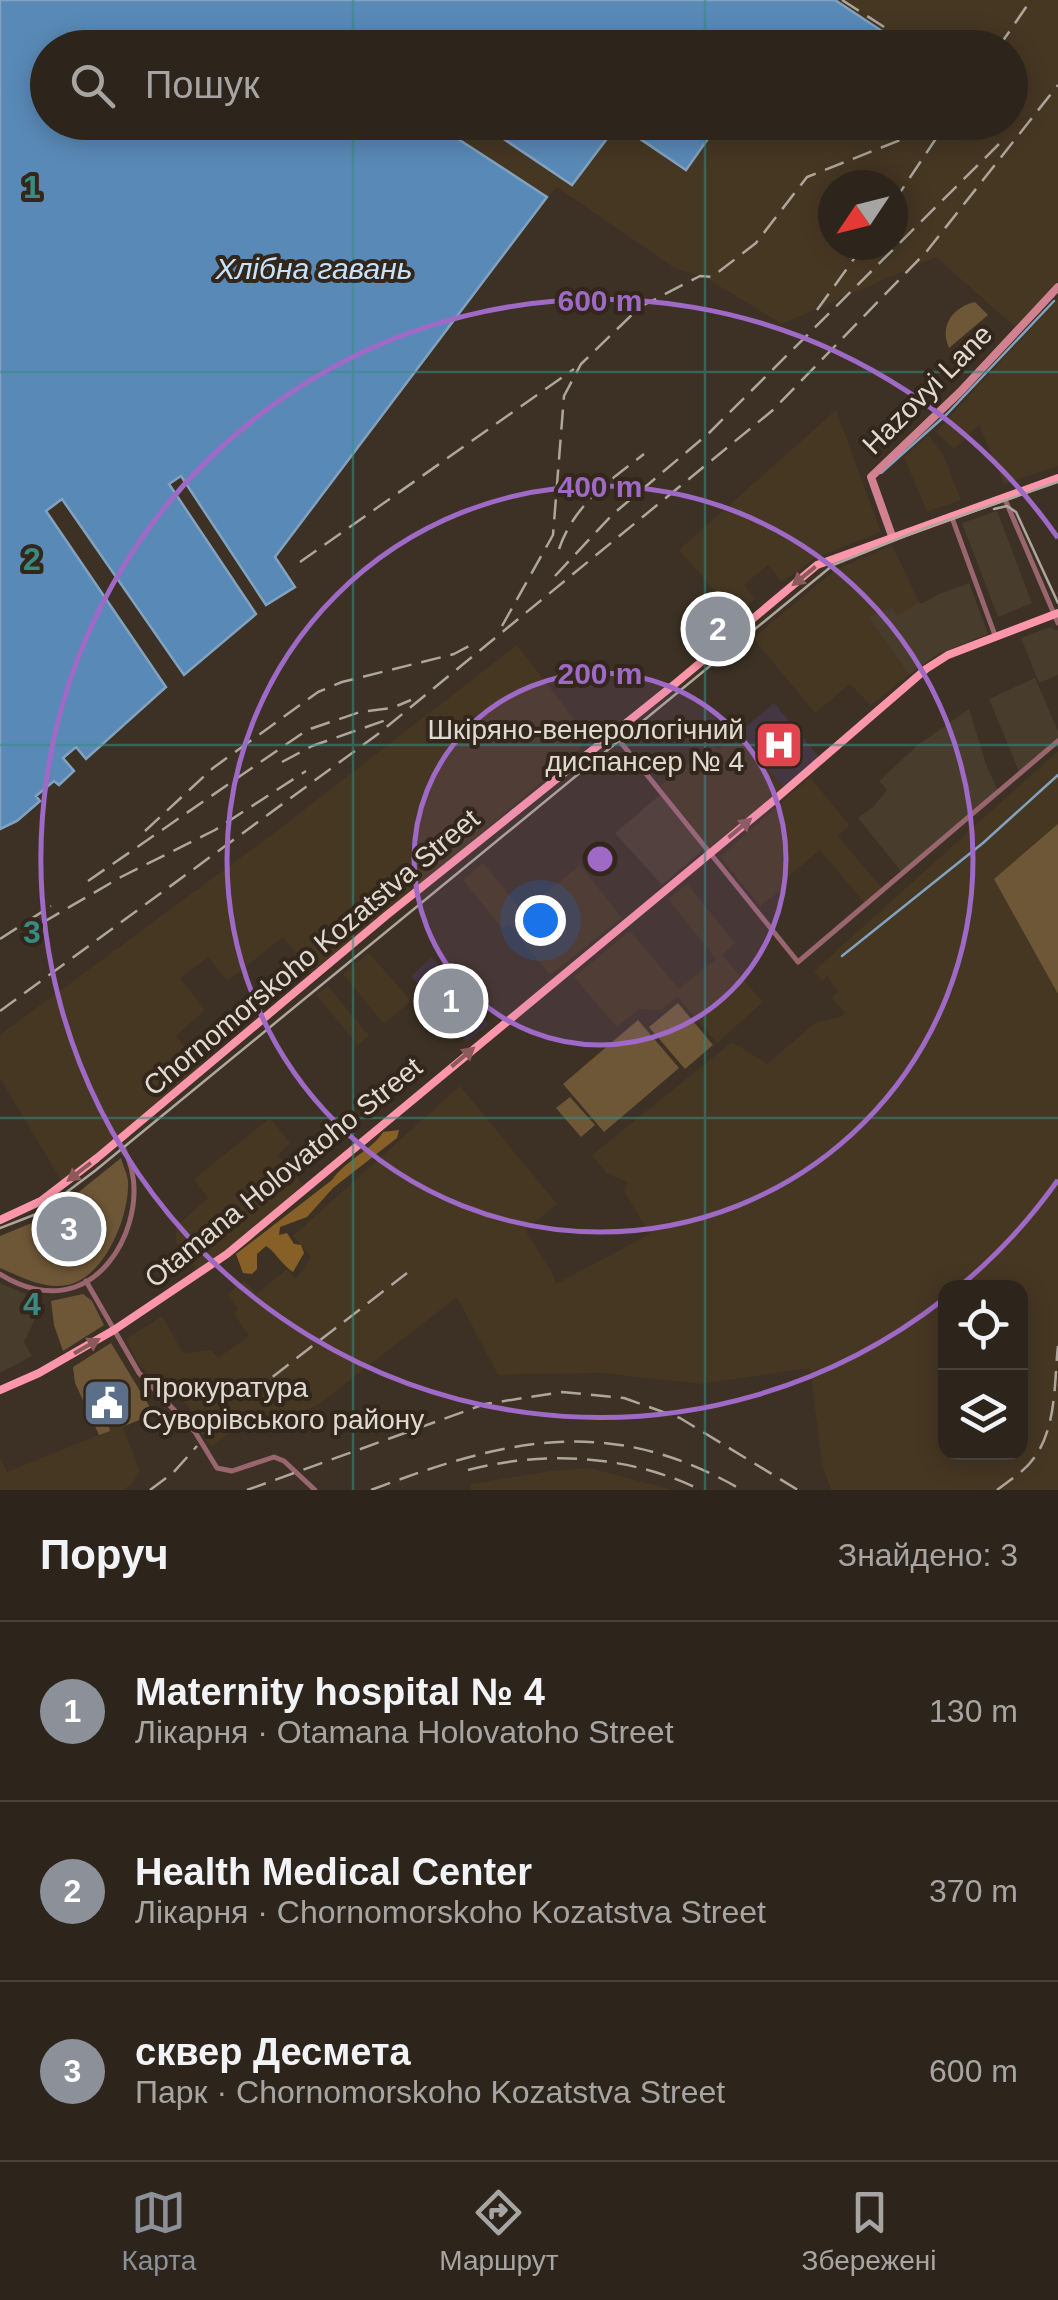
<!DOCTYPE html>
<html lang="uk">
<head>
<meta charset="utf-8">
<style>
	body { margin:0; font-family:Helvetica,sans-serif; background:#393128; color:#f1f3f6 }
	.controls { position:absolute; right:30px; bottom:30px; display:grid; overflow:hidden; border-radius:20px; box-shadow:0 5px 25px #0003 }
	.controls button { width:90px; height:90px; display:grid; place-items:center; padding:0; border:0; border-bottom:2px solid #48423a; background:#2d251b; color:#f1f3f6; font:50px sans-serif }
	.compass { position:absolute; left:818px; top:170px; width:90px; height:90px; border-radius:50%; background:#2d251b; box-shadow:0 5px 25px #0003; rotate:235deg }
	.you { position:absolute; left:540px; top:920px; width:35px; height:35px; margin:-25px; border:8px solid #fff; border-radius:50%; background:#1a73e8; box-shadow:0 0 0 15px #1a73e833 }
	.badge { display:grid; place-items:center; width:65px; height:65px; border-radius:50%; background:#8c9099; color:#fff; font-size:32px; font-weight:700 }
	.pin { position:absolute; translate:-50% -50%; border:5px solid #fff; box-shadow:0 2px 10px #0006 }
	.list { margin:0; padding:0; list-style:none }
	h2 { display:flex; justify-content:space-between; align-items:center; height:130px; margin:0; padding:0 40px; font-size:42px }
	h2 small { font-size:32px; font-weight:400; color:#a7a5a3 }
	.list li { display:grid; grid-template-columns:65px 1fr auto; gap:30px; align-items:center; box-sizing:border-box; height:180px; padding:0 40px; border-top:2px solid #48423a }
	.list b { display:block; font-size:38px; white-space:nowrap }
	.list p { margin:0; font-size:32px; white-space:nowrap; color:#a7a5a3 }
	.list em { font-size:32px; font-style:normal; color:#a7a5a3 }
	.icon { flex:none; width:55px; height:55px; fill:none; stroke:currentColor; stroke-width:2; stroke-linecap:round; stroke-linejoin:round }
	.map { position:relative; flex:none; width:1058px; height:1490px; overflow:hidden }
	.search { position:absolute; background:#2d251b; box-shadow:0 5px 25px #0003; left:30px; right:30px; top:30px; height:110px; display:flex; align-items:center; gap:25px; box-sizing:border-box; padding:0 35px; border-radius:55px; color:#a7a5a3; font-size:38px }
	.sheet { height:670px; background:#2d251b }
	nav { display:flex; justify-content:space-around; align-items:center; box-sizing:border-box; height:140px; border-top:2px solid #48423a; background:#2d251b; font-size:28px; color:#a7a5a3 }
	nav a { display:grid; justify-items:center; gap:5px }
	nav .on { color:#8c9099 }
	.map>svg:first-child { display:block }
	.commercial { fill:#483c2d }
	.built { fill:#463723; fill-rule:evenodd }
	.medical { fill:#443643 }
	.green { fill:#6e5737 }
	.forest { fill:#866027 }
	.water { fill:#598ab7; stroke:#82a2bf; stroke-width:2.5 }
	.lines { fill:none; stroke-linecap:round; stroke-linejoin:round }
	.stream { stroke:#82a2bf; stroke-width:2.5 }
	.street { stroke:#99666f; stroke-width:5 }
	.secondary { stroke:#d18190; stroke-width:8 }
	.primary { stroke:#fd96aa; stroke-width:8 }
	.tram { stroke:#aea69c; stroke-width:2.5 }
	.rail { stroke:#aea69c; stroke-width:2.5; stroke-dasharray:20 10; stroke-linecap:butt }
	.oneway { fill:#8d595b }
	.grid { fill:none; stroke:#398a82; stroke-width:2.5; stroke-opacity:0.55 }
	.ring { fill:none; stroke:#9f69c6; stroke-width:5 }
	.labels { text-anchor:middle; stroke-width:8; stroke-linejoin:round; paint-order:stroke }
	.street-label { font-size:28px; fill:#e1dad2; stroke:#32271a }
	.poi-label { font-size:28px; fill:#e1dad2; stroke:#32271a; text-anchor:end }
	.water-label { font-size:30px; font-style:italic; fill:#c7e2fd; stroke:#32271a }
	.grid-label { font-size:32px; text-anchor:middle; font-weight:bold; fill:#398a82; stroke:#32271a; stroke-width:8; stroke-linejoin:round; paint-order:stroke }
	.centre { fill:#9f69c6; stroke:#32271a; stroke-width:5 }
	.ring-label { font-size:30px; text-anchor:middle; font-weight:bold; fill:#9f69c6; stroke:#32271a; stroke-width:8; stroke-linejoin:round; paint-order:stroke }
</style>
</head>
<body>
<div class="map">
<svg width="1058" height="1490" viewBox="0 0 1058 1490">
	<rect width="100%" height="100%" fill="#3c3124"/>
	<!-- commercial -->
	<path class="commercial" d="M997 511 1032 603 998 617 962 523Z
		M969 583 988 634 938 654 909 675 868 617 893 607 897 615 919 602 921 604 939 594Z
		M1050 627 1058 631V675L1039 683 1021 638Z
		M1035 678 1058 731V740L1021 776 989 699Z
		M969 709 987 767 999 793 904 875 858 818 873 807 887 790 879 781 918 745Z
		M660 795 704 849 662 885 615 833Z
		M0 1283 43 1302 24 1342 32 1356 0 1373Z"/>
	<!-- built -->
	<path class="built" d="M835 0H1058V281L1015 327 936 257 782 324 706 278 676 269 557 187 547 197 453 135 450 138 441 132 447 123H480L572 185 618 124 686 170 719 123 914 122 920 127 924 122H1010V48L906 47ZM833 185H893V245H833Z
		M1058 299V466L1004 484 979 425 954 449 936 432Z
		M836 410 881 532 815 558 782 582 768 565 744 585 755 599 736 615 679 550Z
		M928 435 943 454 961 500 927 512 904 457Z
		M892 545 919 602 897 616 893 607 868 617 909 675 871 705 850 684 815 713 753 638 835 570Z
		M517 645 574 719 566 726 582 747 315 976 283 937 227 981 208 957 180 978 205 1010 176 1036 203 1070 62 1182 0 1078V1035L278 830Z
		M737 734 785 788 709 848 660 786 712 744 718 750Z
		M1058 751V1490H831L822 1464 810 1368 700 1384 601 1373 498 1375 457 1297 318 1405 283 1420 264 1414 252 1416 211 1447 191 1417 194 1414 172 1388 164 1387 140 1366 126 1339 162 1316 183 1353 211 1350 218 1358 249 1336 234 1314 238 1309 228 1294 244 1280 256 1294 287 1269 296 1279 311 1257 293 1236 460 1086 557 1204 525 1230 552 1272 556 1284 650 1234 624 1191 628 1182 607 1174 592 1155 732 1042 767 1064 815 1023 842 1016 845 1013 832 998 838 992 827 976 822 981 814 971ZM946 1288H1020V1452H946Z
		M810 777 849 825 838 836 885 892 868 907 820 850 780 883 783 889 760 906 720 857Z
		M483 863 527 917 546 901 542 896 580 865 622 918 550 975 509 924 502 928 463 880Z
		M687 884 735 943 722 955 763 1002 717 1043 678 997 661 1010 639 1009 617 1027 574 977 630 931 679 989 716 959 668 899Z
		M369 953 411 1001 384 1024 343 974Z
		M328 986 369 1036 358 1045 316 995Z
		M270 1118 290 1143 278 1155 303 1185 236 1246 199 1273 175 1242 177 1226 208 1198 194 1179Z
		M120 1420 140 1471 131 1485 122 1490H0V1458L7 1472 109 1431 107 1425Z
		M590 1468 673 1490H471V1484L550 1471Z"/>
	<!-- medical -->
	<path class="medical" d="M774 703 821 759 785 788 737 734Z
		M432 957 489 1024 467 1042 411 976Z"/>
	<!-- green -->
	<path class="green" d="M975 302 988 315 949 348C939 326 953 307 975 302Z
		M1058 824V994L994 879Z
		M678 1003 713 1045 685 1069 649 1027Z
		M638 1020 679 1068 604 1132 563 1084Z
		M570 1097 595 1125 581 1137 556 1108Z
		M121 1158C123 1166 127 1173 128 1181 130 1215 105 1277 68 1285 45 1290 21 1277 0 1268V1236L49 1216Z
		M83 1294 92 1301 104 1325 63 1351 54 1325 51 1301Z
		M111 1343 154 1414 122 1427 119 1420 108 1424 110 1431 99 1435 75 1383 73 1367Z"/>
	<!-- forest -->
	<path class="forest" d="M399 1130 397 1138 333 1188 307 1217 280 1227 279 1235 287 1233 294 1244 301 1245 304 1253 293 1272C281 1264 273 1249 266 1246L257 1254V1269L252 1274 243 1273 236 1254 332 1180C346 1160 374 1148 383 1132Z"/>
	<!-- water -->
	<path class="water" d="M0 0H835L906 47 805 48 801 44 797 48 786 42 776 48H48V122L447 123 441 133 449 138 452 135 547 197 275 557 295 587 266 605 181 476 169 484 256 614 184 675 62 499 46 511 166 687 86 759 76 747 63 758 74 771 59 785 54 781 36 796 40 801 17 821 0 829Z
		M480 123H719L686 170 618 124 572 185Z"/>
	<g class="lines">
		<!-- stream -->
		<path class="stream" d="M881 473 947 414 1054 301
			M842 956 983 843 1058 775"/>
		<!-- street -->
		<path class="street" d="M1004 497 1058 623
			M951 515 996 638
			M614 734 798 962 1058 741
			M0 1274C22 1288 49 1296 75 1287 127 1269 153 1184 118 1141
			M86 1281 139 1373 195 1432 217 1468 232 1471 274 1457 284 1461 315 1490"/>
		<!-- secondary -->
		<path class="secondary" d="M892 536 871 477 960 392 1058 287"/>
		<!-- primary -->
		<path class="primary" d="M0 1220 41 1201 97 1158 387 915 676 683 817 565 1058 478
			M0 1390 39 1373 114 1330 227 1254 772 802 926 669 948 655 1058 613"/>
		<!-- tram -->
		<path class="tram" d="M994 509 1007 506 1016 512 1058 603
			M0 1228 39 1213 96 1170 833 565 925 528 1058 482"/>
		<!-- rail -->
		<path class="rail" d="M842 0 917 48
			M998 48 1031 0
			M839 122 871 138H895
			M893 203 947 122
			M817 310 864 245
			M559 549C574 505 608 482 644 454
			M300 562 574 369
			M555 576 612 515 709 433 999 144
			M502 626 553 535 564 396 581 364 640 307 700 276 712 277 756 243 807 177 908 137 935 122
			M282 762 312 746 389 719
			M145 831 213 768 318 692 342 682 454 654 473 644
			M88 881 307 730 360 712 392 708 411 700
			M42 923 121 877 215 830 306 771
			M0 939 51 906
			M0 1011 378 734 773 410 927 251 1058 85
			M249 1395 407 1273
			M468 1470C546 1450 629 1455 701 1490
			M150 1490 173 1473 197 1446
			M247 1490 485 1404 562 1392 624 1398 680 1418 798 1490
			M371 1490C506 1439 609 1413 742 1490
			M997 1490C1010 1480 1025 1471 1034 1458 1057 1427 1054 1382 1058 1346"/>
	</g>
	<!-- one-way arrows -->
	<defs><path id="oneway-solid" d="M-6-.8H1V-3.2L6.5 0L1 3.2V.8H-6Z" transform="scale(2.5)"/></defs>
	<g class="oneway">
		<use href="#oneway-solid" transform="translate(804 576) rotate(141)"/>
		<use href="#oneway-solid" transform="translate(740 828) rotate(-40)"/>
		<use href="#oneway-solid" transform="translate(463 1057) rotate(-40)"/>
		<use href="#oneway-solid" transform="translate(79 1172) rotate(142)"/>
		<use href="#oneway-solid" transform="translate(87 1346) rotate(-30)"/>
	</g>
	<!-- grid -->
	<path class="grid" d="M353 0V48M705 0V48M353 122V1490M705 122V1490M0 372H1058M0 745H1058M0 1118H1058"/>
	<!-- distance rings -->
	<circle cx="600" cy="859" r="186" fill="#9f69c6" fill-opacity=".12"/>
	<g class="ring">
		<circle cx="600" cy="859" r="186"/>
		<circle cx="600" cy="859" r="373"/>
		<path d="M1058 1180A559 559 0 0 1 959 1287M944 1299A559 559 0 1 1 1058 538"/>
	</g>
	<!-- icons -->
	<defs>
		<g id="hospital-square" transform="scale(2.5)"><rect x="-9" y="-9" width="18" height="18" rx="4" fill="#e0444e" stroke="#32271a"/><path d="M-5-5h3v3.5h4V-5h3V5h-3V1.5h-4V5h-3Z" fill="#fff"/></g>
		<g id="civic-square" transform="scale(2.5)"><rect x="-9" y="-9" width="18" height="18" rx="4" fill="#5c6f8a" stroke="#32271a"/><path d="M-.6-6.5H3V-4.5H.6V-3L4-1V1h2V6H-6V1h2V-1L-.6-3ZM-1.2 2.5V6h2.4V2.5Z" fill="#fff"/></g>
	</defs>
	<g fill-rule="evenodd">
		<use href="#hospital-square" x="779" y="745"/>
		<use href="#civic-square" x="107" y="1403"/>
	</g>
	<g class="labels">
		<!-- street labels -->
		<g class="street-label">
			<text transform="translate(927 389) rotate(-45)" y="10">Hazovyi Lane</text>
			<text transform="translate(311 952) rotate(-40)" y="10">Chornomorskoho Kozatstva Street</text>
			<text transform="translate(283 1172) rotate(-39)" y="10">Otamana Holovatoho Street</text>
		</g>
		<!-- poi labels -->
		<g class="poi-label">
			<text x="744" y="739">Шкіряно-венерологічний<tspan x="744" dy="32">диспансер № 4</tspan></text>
			<text x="142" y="1397" text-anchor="start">Прокуратура<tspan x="142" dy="32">Суворівського району</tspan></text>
		</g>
		<!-- water labels -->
		<g class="water-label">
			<text x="314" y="279">Хлібна гавань</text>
		</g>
	</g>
	<g class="grid-label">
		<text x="32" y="198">1</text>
		<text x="32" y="570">2</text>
		<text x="32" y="943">3</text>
		<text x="32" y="1315">4</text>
	</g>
	<circle cx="600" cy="859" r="15" class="centre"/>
	<g class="ring-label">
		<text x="600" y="311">600 m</text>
		<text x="600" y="497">400 m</text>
		<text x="600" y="684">200 m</text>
	</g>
</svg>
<div class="controls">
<button><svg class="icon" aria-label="locate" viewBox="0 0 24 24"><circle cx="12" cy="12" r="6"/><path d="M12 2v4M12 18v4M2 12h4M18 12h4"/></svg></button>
<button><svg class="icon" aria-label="layers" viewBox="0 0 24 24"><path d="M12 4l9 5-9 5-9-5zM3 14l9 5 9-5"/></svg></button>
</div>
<svg class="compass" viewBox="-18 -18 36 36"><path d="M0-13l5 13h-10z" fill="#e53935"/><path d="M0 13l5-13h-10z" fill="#a7a5a3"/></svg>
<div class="you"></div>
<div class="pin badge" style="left:451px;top:1001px">1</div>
<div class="pin badge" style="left:718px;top:629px">2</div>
<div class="pin badge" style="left:69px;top:1229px">3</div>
<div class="search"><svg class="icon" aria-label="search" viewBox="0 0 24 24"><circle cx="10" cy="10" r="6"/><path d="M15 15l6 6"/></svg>Пошук</div>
</div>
<section class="sheet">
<h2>Поруч<small>Знайдено: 3</small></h2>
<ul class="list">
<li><span class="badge">1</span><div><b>Maternity hospital № 4</b><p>Лікарня · Otamana Holovatoho Street</p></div><em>130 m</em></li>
<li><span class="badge">2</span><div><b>Health Medical Center</b><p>Лікарня · Chornomorskoho Kozatstva Street</p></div><em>370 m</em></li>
<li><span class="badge">3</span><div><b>сквер Десмета</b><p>Парк · Chornomorskoho Kozatstva Street</p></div><em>600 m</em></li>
</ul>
</section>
<nav>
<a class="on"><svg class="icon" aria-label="map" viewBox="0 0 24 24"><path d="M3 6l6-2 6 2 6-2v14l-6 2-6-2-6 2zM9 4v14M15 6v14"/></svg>Карта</a>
<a><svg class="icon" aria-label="directions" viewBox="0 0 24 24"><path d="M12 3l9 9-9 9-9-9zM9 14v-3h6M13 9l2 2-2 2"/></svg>Маршрут</a>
<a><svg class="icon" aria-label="saved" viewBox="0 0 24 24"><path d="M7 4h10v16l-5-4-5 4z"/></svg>Збережені</a>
</nav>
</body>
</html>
